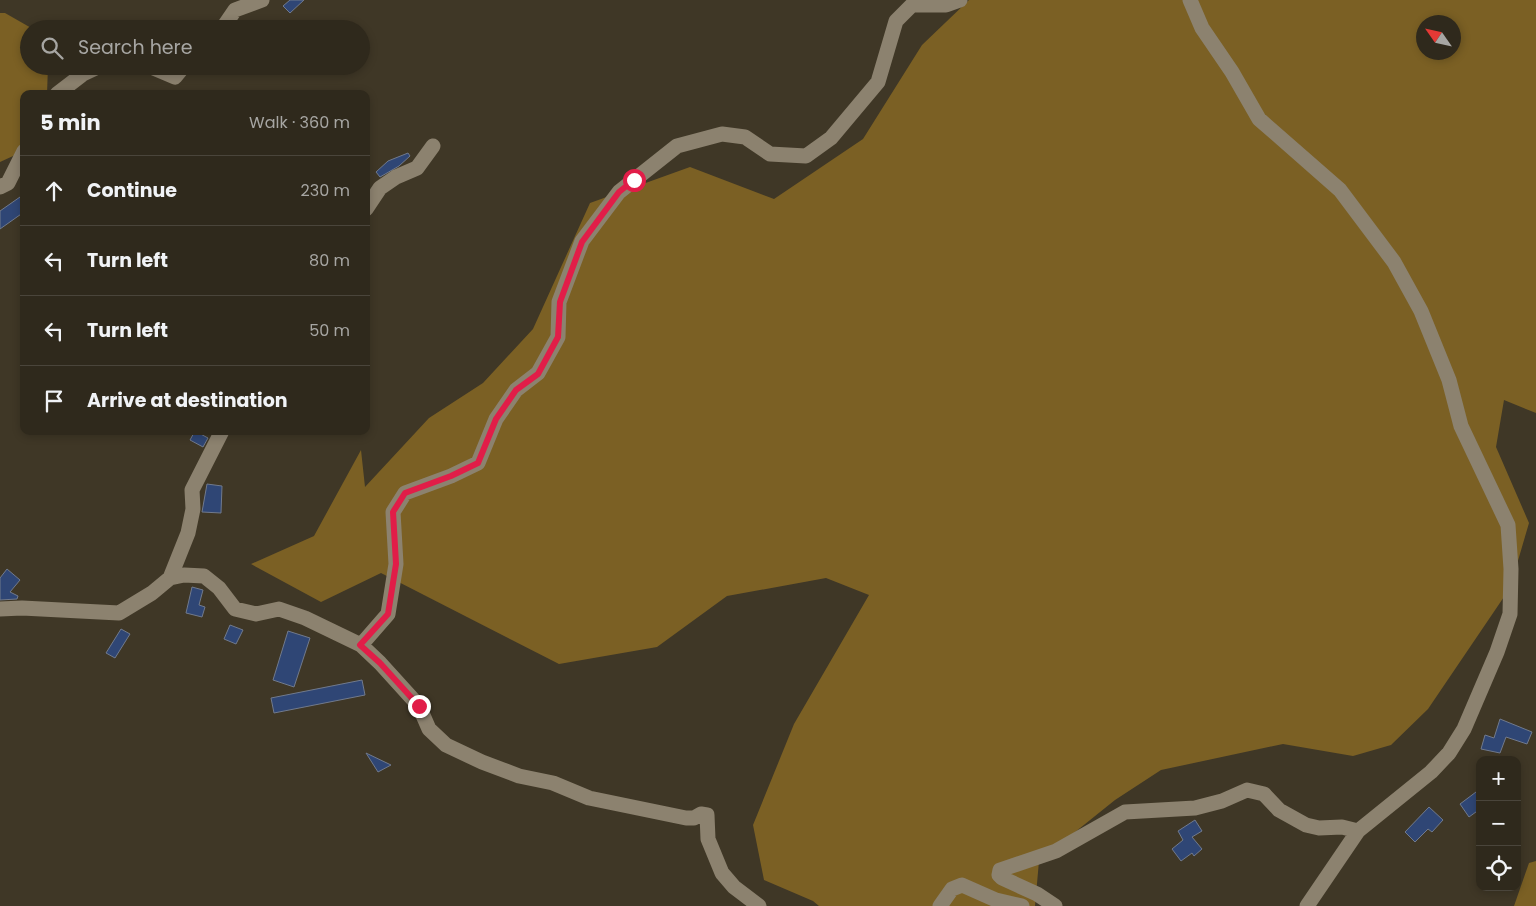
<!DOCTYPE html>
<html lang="en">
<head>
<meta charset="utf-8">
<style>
	body { margin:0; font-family:Poppins,sans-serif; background:#373125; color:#f1f3f6 }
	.controls { position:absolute; right:15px; bottom:15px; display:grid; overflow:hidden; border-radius:10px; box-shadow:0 2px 8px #0003 }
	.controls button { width:45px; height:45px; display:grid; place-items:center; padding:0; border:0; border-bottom:1px solid #4a453b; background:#2f291c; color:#f1f3f6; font:25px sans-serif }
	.compass { position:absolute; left:1416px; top:15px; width:45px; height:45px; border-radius:50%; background:#2f291c; box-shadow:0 2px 8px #0003; rotate:304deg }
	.stop { position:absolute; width:15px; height:15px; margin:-11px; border:4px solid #e11d48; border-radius:50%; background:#fff }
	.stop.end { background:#e11d48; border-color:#fff; box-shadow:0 1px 5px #0008 }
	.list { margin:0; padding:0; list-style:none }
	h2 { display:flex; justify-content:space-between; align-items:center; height:65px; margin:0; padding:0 20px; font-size:21px }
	h2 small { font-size:16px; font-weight:400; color:#a7a6a3 }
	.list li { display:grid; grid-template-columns:32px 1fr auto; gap:15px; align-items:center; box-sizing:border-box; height:70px; padding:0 20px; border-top:1px solid #4a453b }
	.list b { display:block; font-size:19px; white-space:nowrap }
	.list em { font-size:16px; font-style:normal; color:#a7a6a3 }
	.icon { flex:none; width:28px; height:28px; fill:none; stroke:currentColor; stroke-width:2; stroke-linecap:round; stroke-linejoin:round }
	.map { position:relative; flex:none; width:1536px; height:906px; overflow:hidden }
	.search { position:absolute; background:#2f291c; box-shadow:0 2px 8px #0003; left:20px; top:20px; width:350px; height:55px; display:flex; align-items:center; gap:12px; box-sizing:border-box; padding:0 18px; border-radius:28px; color:#a7a6a3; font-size:19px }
	.panel { position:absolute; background:#2f291c; box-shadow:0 2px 8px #0003; left:20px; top:90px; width:350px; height:345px; border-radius:10px }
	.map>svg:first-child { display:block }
	.forest { fill:#7b6024; fill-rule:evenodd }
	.building { fill:#2f4675; stroke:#717a8c }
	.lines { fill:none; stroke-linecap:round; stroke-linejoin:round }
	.minor { stroke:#8c826f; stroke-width:15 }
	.route { stroke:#e11d48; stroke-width:6 }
</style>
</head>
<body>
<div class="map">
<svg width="1536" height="906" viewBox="0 0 1536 906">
	<rect width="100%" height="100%" fill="#3f3726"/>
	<!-- forest -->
	<path class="forest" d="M969 0H1536V413L1504 400 1496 447 1529 523 1510 588 1428 709 1391 745 1353 756 1283 744 1161 770 1115 800 1039 861 1035 906H819L813 901 764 880 753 825 794 724 869 595 826 578 727 596 657 647 559 664 381 573 321 602 251 564 314 536 361 450 365 487 429 418 483 383 533 329 590 203 690 167 774 199 863 139 922 45ZM1424 22H1454V52H1424Z
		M0 13H5L33 29H29V66H48L47 94H24V151L0 162Z
		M1536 861V906H1514L1529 863Z"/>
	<!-- building -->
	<path class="building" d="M290 0H304L290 13 283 6Z
		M408 153 410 156 399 166 380 177 376 172 388 161Z
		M20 197 24 203V212L0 229V211Z
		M195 431 208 438 203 447 190 440Z
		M207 484 222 486 221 513 202 512Z
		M7 569 20 580 10 592 18 596 17 599 0 600V578Z
		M192 587 203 590 199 605 205 607 202 617 186 613Z
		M230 625 243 630 236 644 224 639Z
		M121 629 130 634 115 658 106 653Z
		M288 631 310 638 294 687 273 680Z
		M362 680 365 695 274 713 271 698Z
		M1500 719 1532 732 1527 744 1506 737 1500 753 1481 749 1485 735 1494 738Z
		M366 753 391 765 378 772Z
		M1480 789V809L1469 817 1460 804Z
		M1429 807 1443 820 1432 832 1428 829 1415 842 1405 832Z
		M1195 820 1202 831 1192 837 1202 849 1194 856 1192 853 1181 861 1172 849 1183 840 1178 831Z"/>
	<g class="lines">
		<!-- minor -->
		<path class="minor" d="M1190 0 1202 28 1232 72 1259 119 1340 190 1394 262 1421 311 1449 380 1461 426 1508 525 1511 569 1510 614 1497 652 1464 729 1449 753 1431 772 1358 831 1307 906
			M222 29 235 10 262 0
			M149 66 175 77 184 66
			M57 94 83 74 100 66
			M0 187 8 183 24 151
			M366 209 380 188 396 177 417 168 433 146
			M170 578 188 533 193 509 192 490 222 431
			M0 609 22 608 119 613 152 593 170 578 184 575 204 576 219 588 235 609 256 614 279 609 305 618 361 645 380 663 419 706 429 729 446 745 482 762 519 776 553 783 589 798 686 818H694L701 814 707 815 708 839 722 873 734 887 759 906
			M361 645 388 614 396 564 393 512 405 493 451 476 478 463 496 419 516 390 538 373 558 337 559 302 582 241 619 192 677 146 722 134 745 137 770 154 806 156 831 138 878 82 896 21 912 5H946L960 0
			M940 906 952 889 962 885 996 900 1022 906
			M1055 906 1037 894 1002 878 999 875 1000 870 1056 851 1125 812 1195 808 1222 801 1247 790 1264 794 1279 810 1306 825 1319 828 1342 827 1358 831"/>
	</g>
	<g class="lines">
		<!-- route -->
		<path class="route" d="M419 706 380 663 360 645 388 614 396 564 393 512 405 493 451 476 478 463 496 419 516 390 538 374 558 337 560 302 582 242 619 192 634 180"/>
	</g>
</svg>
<div class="controls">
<button>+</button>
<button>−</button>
<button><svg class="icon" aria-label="locate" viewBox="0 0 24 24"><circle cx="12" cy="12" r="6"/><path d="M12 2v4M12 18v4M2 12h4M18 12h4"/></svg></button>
</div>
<svg class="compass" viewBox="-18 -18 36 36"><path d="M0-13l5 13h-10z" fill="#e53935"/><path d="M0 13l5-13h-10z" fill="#a7a6a3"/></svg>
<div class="stop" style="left:634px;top:180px"></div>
<div class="stop end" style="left:419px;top:706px"></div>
<div class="search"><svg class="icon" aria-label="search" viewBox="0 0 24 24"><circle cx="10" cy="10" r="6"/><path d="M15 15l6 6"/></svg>Search here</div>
<section class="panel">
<h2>5 min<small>Walk · 360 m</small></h2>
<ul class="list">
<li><svg class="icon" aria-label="ahead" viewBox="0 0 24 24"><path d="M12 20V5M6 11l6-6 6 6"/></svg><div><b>Continue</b></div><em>230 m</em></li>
<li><svg class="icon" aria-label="left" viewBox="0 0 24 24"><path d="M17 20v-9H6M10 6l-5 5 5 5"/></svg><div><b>Turn left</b></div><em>80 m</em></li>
<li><svg class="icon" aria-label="left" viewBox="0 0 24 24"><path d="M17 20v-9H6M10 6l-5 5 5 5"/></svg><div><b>Turn left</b></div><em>50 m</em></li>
<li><svg class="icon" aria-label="arrive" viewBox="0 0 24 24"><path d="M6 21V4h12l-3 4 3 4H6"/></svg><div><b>Arrive at destination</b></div></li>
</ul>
</section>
</div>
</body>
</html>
